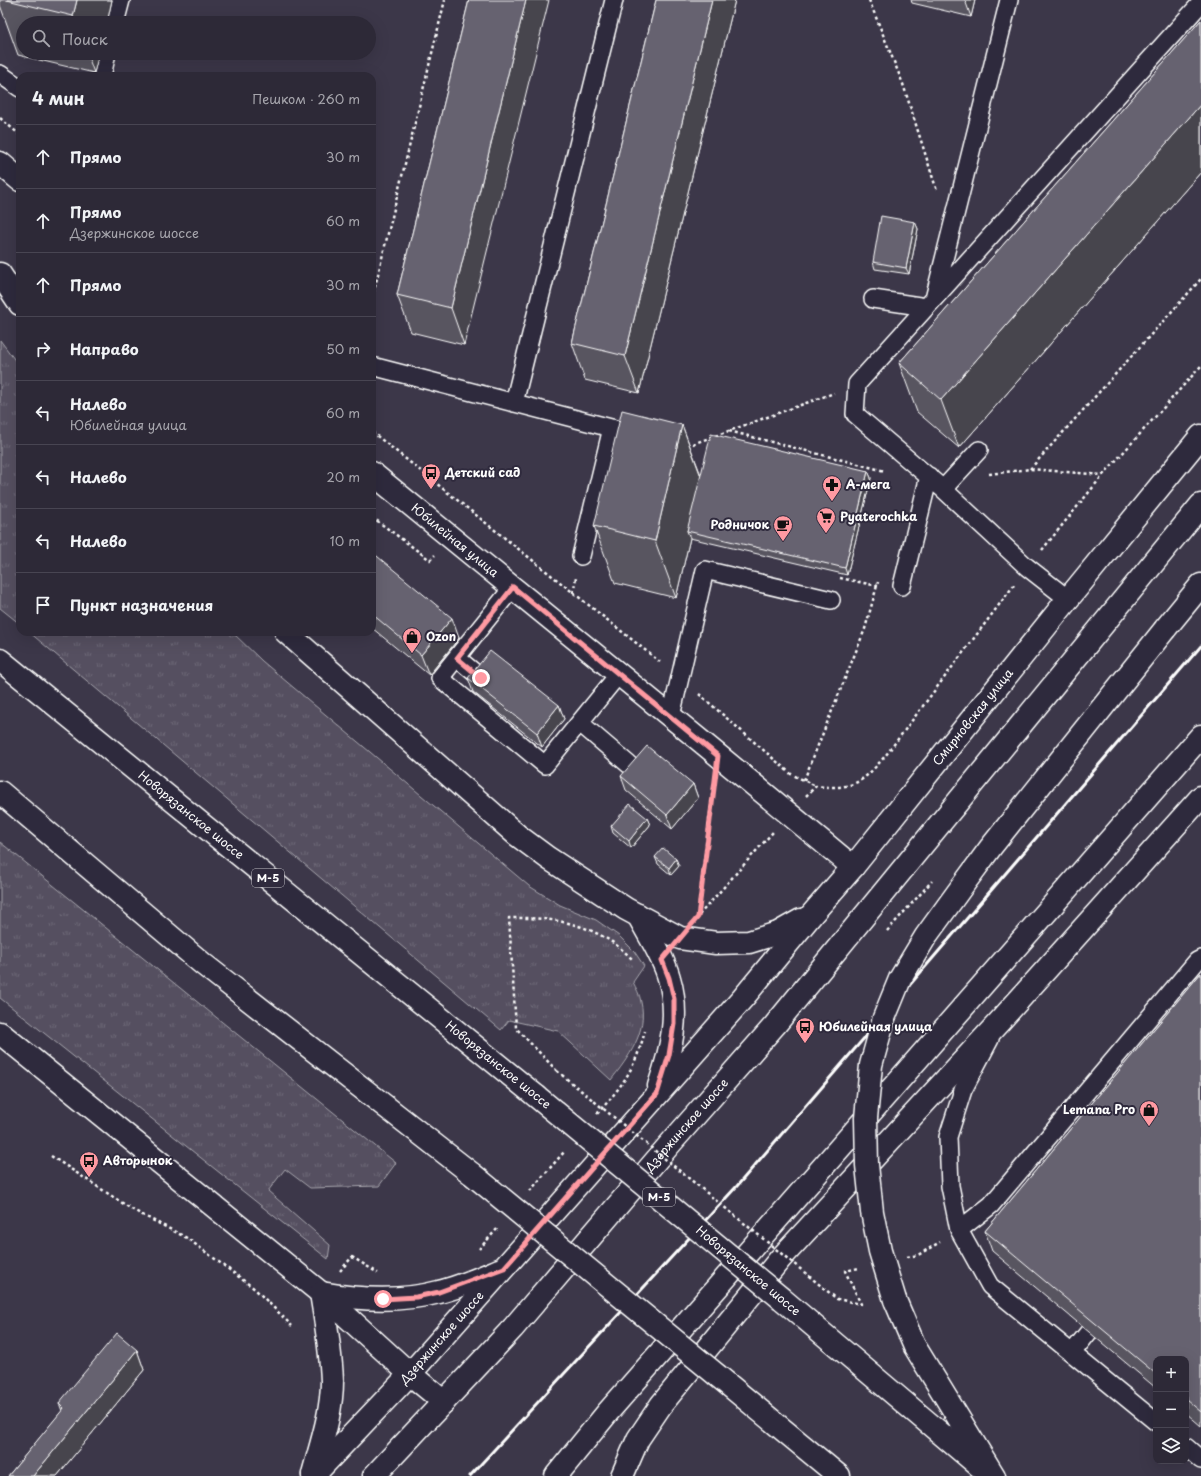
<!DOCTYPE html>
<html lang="ru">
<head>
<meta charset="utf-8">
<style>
	body { margin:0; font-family:"Playpen Sans",sans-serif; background:#35313f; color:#f1f3f6 }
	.controls { position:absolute; right:12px; bottom:12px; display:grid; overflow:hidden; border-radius:8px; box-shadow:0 4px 16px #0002 }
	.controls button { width:36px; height:36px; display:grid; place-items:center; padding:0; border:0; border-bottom:1px solid #484552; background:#2d2937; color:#f1f3f6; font:20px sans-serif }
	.stop { position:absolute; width:12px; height:12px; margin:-9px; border:3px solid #ff9aa2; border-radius:50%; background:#fff }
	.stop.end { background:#ff9aa2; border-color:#fff; box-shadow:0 1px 4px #0008 }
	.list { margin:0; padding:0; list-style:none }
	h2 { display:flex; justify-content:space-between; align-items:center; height:52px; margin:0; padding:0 16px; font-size:17px }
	h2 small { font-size:13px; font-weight:400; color:#a7a6ad }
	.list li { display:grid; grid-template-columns:26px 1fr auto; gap:12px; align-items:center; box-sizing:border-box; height:64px; padding:0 16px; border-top:1px solid #484552 }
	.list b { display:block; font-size:15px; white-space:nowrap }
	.list p { margin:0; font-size:13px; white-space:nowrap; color:#a7a6ad }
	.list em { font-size:13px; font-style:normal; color:#a7a6ad }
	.icon { flex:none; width:22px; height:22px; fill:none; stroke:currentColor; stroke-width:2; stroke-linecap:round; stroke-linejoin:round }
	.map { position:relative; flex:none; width:1201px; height:1476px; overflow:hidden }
	.search { position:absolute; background:#2d2937; box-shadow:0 4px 16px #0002; left:16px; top:16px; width:360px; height:44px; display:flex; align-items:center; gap:10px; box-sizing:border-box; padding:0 14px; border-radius:22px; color:#a7a6ad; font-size:15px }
	.panel { position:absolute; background:#2d2937; box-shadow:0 4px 16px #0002; left:16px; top:72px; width:360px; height:564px; border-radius:12px }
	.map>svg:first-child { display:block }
	.grass { fill:url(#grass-tufts); stroke:#aaa8b0 }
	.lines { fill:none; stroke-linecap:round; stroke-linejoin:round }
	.service-casing { stroke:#fff; stroke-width:20 }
	.tertiary-casing { stroke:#fff; stroke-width:25 }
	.secondary-casing { stroke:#fff; stroke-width:25 }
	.trunk-casing { stroke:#fff; stroke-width:25 }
	.path { stroke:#fff; stroke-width:2.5; stroke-dasharray:3 3; stroke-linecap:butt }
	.service { stroke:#2f2a3d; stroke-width:17 }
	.tertiary { stroke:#2f2a3d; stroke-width:22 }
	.secondary { stroke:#2f2a3d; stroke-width:22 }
	.trunk { stroke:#2f2a3d; stroke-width:22 }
	.rail { stroke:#fff; stroke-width:3 }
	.secondary-bridge-casing { stroke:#fff; stroke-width:25; stroke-linecap:butt }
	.trunk-bridge-casing { stroke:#fff; stroke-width:25; stroke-linecap:butt }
	.path-bridge { stroke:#fff; stroke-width:2.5; stroke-dasharray:3 3; stroke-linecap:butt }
	.secondary-bridge { stroke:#2f2a3d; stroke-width:22 }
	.trunk-bridge { stroke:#2f2a3d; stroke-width:22 }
	.wall { fill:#585460; stroke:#fff }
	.shaded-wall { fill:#47454e; stroke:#fff }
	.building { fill:#666270; stroke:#fff }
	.route { stroke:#ff9aa2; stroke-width:5 }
	.labels { text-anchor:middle; stroke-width:4; stroke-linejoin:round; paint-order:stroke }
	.shield { fill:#2f2a3d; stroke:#c1bfc5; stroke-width:1 }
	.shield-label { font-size:11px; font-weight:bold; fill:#fff }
	.poi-label { font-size:12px; font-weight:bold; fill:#fff; stroke:#2f2a3d; text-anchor:start }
	.street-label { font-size:12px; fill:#fff; stroke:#2f2a3d }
</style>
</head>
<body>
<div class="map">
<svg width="1201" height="1476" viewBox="0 0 1201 1476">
	<defs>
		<pattern id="grass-tufts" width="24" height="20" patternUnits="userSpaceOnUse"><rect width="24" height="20" fill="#555060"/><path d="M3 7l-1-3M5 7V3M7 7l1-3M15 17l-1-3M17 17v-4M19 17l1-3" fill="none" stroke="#6e6a78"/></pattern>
	</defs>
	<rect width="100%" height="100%" fill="#3c3749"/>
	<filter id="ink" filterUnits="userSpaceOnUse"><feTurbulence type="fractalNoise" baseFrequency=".025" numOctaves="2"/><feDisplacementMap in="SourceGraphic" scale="8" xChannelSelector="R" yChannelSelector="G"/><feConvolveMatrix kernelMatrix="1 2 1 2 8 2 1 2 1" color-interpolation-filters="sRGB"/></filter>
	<g filter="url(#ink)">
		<!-- grass -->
		<path class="grass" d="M0 340 20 367V624L0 608Z
			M29 632H232L262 661 529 886 560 905 596 920 619 936 634 951 644 966 633 982C636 988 640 995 641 1002 648 1032 628 1058 611 1080L558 1031 509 1020 501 1030Z
			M0 842 396 1163 379 1186 310 1188 285 1169 268 1191 330 1245 328 1259 0 998Z"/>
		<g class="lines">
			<!-- service casing -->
			<g class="service-casing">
				<path id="service" d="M115 23 121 0
					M0 74 20 88
					M102 76 107 53
					M935 295 1009 0
					M873 299 926 307
					M372 366 638 435
					M514 403 614 0
					M943 489 979 450
					M581 556 612 428
					M902 586 929 476
					M513 587 440 678 545 765 618 675
					M1068 599 1027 567 943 489 855 414 857 384 1201 3
					M457 658 481 678
					M671 716 705 570 831 600
					M580 723 640 774
					M990 1039 963 1090 948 1137 950 1186 959 1230 991 1205 1197 961 1201 959
					M959 1230 990 1286 1156 1422
					M1072 1353 1103 1314
					M1186 1447 1201 1460"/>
			</g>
			<!-- tertiary casing -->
			<g class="tertiary-casing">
				<g id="tertiary">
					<path d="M0 163 20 180"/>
					<path id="s1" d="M372 473C532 604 694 734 853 867"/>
				</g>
			</g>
			<!-- secondary casing -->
			<g class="secondary-casing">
				<g id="secondary">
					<path d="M0 274 20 304"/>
					<path d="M1165 629 1201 585"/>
					<path d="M286 632 517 835 548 858 626 909 680 938 716 943 749 942 778 933 801 920"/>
					<path d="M638 915C649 936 663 956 669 978 680 1015 671 1051 659 1086"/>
					<path d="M0 1033 321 1293 410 1374 444 1402"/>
					<path d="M321 1293C360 1300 401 1302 439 1292 460 1287 480 1278 499 1270"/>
					<path d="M895 1300 915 1347 994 1476"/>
					<path d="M313 1474C321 1444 332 1413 332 1381 331 1352 326 1323 321 1293"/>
					<path id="s2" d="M313 1476 410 1374 743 998 813 913 853 867 1068 599 1201 436"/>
					<path id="s3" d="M374 1476 513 1328 670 1144 775 1025 1201 505"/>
					<path d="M556 1476 608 1412 1201 736"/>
					<path d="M622 1476 638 1439 661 1405 780 1259 1000 1021 1201 797"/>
				</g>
			</g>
			<!-- trunk casing -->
			<g class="trunk-casing">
				<g id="trunk">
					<path id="s4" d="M0 660 536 1096"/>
					<path d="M0 792 203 964 472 1174"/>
					<path d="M782 1299 991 1476"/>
					<path d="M718 1376 839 1476"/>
				</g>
			</g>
			<!-- path -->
			<path class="path" d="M869 0 903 84 937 191
				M0 118 20 135
				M372 299 445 0
				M729 431 885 471
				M372 432 660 662
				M687 446 834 393
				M1030 469 1201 279
				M989 474 1030 469 1103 475
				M372 517 430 560 435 555
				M1042 550 1103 475 1201 366
				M840 578 878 586
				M573 593 576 578
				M699 694 791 774 816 786
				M804 780 865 629 878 582
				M806 796 816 786C854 790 862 783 886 755L1014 585
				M699 915 773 832
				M698 916 714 784
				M887 931 932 881
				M557 1071 516 1028 509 918C556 917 598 924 632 959
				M597 1114C623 1085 635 1069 645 1031
				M51 1156 133 1210 187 1238 255 1289 292 1326
				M530 1191 564 1152
				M479 1249 498 1228
				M907 1257 918 1255 940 1242
				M340 1271 352 1257 378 1273
				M804 1272 837 1299 861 1304 845 1271 859 1268"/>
			<!-- service -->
			<use href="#service" class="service"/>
			<!-- tertiary -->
			<use href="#tertiary" class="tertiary"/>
			<!-- secondary -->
			<use href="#secondary" class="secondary"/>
			<!-- trunk -->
			<use href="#trunk" class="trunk"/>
			<!-- rail -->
			<path class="rail" d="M470 1476 737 1186 1201 646"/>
			<!-- secondary-bridge casing -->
			<g class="secondary-bridge-casing">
				<path id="secondary-bridge" d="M895 1300 880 1251 872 1212 867 1165 866 1118 871 1065 884 1018 900 979 926 936 963 885 991 847 1165 629"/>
			</g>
			<!-- trunk-bridge casing -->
			<g class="trunk-bridge-casing">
				<path id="trunk-bridge" d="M536 1096 782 1299
					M472 1174 718 1376"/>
			</g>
			<!-- path-bridge -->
			<path class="path-bridge" d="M557 1071 804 1272"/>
			<!-- secondary-bridge -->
			<use href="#secondary-bridge" class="secondary-bridge"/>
			<!-- trunk-bridge -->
			<use href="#trunk-bridge" class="trunk-bridge"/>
		</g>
		<!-- wall -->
		<path class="wall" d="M0 0H112L107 23H23V53H99L94 73 18 55 0 5Z
			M469 0 464 345 411 332 397 295Z
			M656 0H735L639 393 585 380 572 343Z
			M911 0H975L971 17 912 3Z
			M1201 20V172L959 448 917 412 899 363Z
			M915 222 918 229 909 274 875 269 873 262Z
			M682 425 701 475 868 471 871 478 847 575 690 538 676 598 615 583 594 526Z
			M372 552 459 638 429 675 372 628Z
			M468 678 559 705 564 719 542 747 473 692Z
			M621 776 693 784 698 798 672 829 626 790Z
			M647 818 650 825 631 848 613 833 611 826Z
			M655 857 676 859 679 866 671 875 658 864Z
			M1201 973V1426L1186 1413V1359H1156V1388L992 1251 985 1231Z
			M137 1350 144 1370 57 1476H8L62 1411 59 1403Z"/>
		<!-- shaded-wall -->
		<path class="shaded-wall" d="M77 0H112L107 23H76L73 16Z
			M526 0H549L464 345 451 308Z
			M712 0H735L639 393 625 356Z
			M965 0H975L971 17Z
			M87 53H99L94 73Z
			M1201 104V172L959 448 941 400Z
			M915 222 918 229 909 274 906 268Z
			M682 425 703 482 687 531 690 538 676 598 655 541Z
			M868 471 871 478 847 575 845 568Z
			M452 618 459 638 429 675 421 655Z
			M559 705 564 719 542 747 537 733Z
			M693 784 698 798 672 829 667 815Z
			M647 818 650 825 631 848 629 841Z
			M676 859 679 866 671 875 669 868Z
			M137 1350 144 1370 57 1476H33Z"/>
		<!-- building -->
		<path class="building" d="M7 0H77L73 16Z
			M469 0H526L451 308 397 295Z
			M656 0H712L625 356 572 343Z
			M1201 20V104L941 400 899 363Z
			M881 216 915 222 906 268 873 262Z
			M622 410 682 425 655 541 594 526Z
			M711 434 868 471 845 568 687 531Z
			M372 552 452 618 421 655 372 614Z
			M490 651 559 705 537 733 468 678Z
			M647 746 693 784 667 815 621 776Z
			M630 804 647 818 629 841 611 826Z
			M663 848 676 859 669 868 655 857Z
			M1201 973V1412L1186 1399V1359H1156V1374L985 1231Z
			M117 1333 137 1350 33 1476H8L64 1408 59 1403Z"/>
	</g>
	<g class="lines" filter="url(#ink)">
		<!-- route -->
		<path class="route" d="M383 1299 416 1297 439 1292 504 1268 657 1094 669 1055 674 1024V999L669 978 662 960 698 917 718 756 513 587 457 658 481 678"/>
	</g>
	<!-- icons -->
	<defs>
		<g id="bus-pin" transform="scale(1)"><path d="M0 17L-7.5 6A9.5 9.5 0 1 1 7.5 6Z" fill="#ff9aa2" stroke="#2f2a3d"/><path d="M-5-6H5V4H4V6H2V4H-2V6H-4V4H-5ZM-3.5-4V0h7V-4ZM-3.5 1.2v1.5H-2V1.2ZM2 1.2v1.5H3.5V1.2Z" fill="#111"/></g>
		<g id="pharmacy-pin" transform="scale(1)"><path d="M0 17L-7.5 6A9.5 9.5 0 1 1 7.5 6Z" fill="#ff9aa2" stroke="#2f2a3d"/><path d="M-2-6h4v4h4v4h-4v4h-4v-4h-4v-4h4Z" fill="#111"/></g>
		<g id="supermarket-pin" transform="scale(1)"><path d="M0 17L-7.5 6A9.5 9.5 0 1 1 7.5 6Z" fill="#ff9aa2" stroke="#2f2a3d"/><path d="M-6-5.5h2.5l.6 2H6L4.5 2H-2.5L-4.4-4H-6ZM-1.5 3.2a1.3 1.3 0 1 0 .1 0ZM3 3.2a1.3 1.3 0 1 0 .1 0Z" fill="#111"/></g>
		<g id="cafe-pin" transform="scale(1)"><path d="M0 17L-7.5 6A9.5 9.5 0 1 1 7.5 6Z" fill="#ff9aa2" stroke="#2f2a3d"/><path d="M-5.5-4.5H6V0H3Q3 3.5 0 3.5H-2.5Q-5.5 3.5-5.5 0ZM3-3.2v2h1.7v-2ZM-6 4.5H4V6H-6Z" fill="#111"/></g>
		<g id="shop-pin" transform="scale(1)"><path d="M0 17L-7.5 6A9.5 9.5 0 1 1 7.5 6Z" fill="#ff9aa2" stroke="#2f2a3d"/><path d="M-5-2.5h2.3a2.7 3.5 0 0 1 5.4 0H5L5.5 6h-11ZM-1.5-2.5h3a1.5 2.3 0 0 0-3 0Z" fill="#111"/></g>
	</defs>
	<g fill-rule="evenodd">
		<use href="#bus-pin" x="431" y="473"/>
		<use href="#pharmacy-pin" x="832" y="485"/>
		<use href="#supermarket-pin" x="826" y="517"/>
		<use href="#cafe-pin" x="783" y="525"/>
		<use href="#shop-pin" x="412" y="637"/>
		<use href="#bus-pin" x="805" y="1027"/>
		<use href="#shop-pin" x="1149" y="1110"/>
		<use href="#bus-pin" x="89" y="1161"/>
	</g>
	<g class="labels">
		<!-- shield labels -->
		<g class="shield">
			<rect x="252" y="869" width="32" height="18" rx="3"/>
			<rect x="643" y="1188" width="32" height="18" rx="3"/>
		</g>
		<g class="shield-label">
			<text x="268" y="882">М-5</text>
			<text x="659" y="1201">М-5</text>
		</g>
		<!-- poi labels -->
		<g class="poi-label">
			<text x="445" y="477">Детский сад</text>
			<text x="846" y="489">А-мега</text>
			<text x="840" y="521">Pyaterochka</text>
			<text x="769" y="529" text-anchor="end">Родничок</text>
			<text x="426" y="641">Ozon</text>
			<text x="819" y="1031">Юбилейная улица</text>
			<text x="1135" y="1114" text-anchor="end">Lemana Pro</text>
			<text x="103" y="1165">Авторынок</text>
		</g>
		<!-- street labels -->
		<g class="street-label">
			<text dy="4" stroke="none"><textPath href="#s1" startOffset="107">Юбилейная улица</textPath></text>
			<text dy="4" stroke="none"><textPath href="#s2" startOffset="1006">Смирновская улица</textPath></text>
			<text dy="4" stroke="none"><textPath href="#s4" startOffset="246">Новорязанское шоссе</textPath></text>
			<text transform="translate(498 1065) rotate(39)" y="4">Новорязанское шоссе</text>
			<text dy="4" stroke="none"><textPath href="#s3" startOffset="470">Дзержинское шоссе</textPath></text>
			<text transform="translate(748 1271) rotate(40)" y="4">Новорязанское шоссе</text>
			<text dy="4" stroke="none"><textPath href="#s2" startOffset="189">Дзержинское шоссе</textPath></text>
		</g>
	</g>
</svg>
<div class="controls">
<button>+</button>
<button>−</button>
<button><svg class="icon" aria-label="layers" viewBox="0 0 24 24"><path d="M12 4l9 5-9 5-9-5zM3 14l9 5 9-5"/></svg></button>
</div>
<div class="stop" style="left:383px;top:1299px"></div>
<div class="stop end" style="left:481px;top:678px"></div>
<div class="search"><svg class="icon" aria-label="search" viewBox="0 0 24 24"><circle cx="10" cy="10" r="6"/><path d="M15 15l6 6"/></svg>Поиск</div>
<section class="panel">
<h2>4 мин<small>Пешком · 260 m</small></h2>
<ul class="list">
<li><svg class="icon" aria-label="ahead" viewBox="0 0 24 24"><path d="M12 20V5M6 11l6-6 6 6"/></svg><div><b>Прямо</b></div><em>30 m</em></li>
<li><svg class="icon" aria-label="ahead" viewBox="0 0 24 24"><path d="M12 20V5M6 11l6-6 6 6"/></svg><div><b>Прямо</b><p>Дзержинское шоссе</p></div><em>60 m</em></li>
<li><svg class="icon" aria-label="ahead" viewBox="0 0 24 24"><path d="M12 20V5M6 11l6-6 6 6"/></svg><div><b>Прямо</b></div><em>30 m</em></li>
<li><svg class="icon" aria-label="right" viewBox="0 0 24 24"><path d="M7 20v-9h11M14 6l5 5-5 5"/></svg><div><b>Направо</b></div><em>50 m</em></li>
<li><svg class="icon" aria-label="left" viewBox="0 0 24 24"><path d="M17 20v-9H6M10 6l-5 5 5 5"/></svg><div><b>Налево</b><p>Юбилейная улица</p></div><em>60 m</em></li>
<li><svg class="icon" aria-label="left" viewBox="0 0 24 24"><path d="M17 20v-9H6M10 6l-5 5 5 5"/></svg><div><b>Налево</b></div><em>20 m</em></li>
<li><svg class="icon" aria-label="left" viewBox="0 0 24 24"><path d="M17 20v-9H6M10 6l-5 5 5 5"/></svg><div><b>Налево</b></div><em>10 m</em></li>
<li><svg class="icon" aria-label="arrive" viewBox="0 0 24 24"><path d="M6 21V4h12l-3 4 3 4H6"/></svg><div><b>Пункт назначения</b></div></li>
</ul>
</section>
</div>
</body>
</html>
